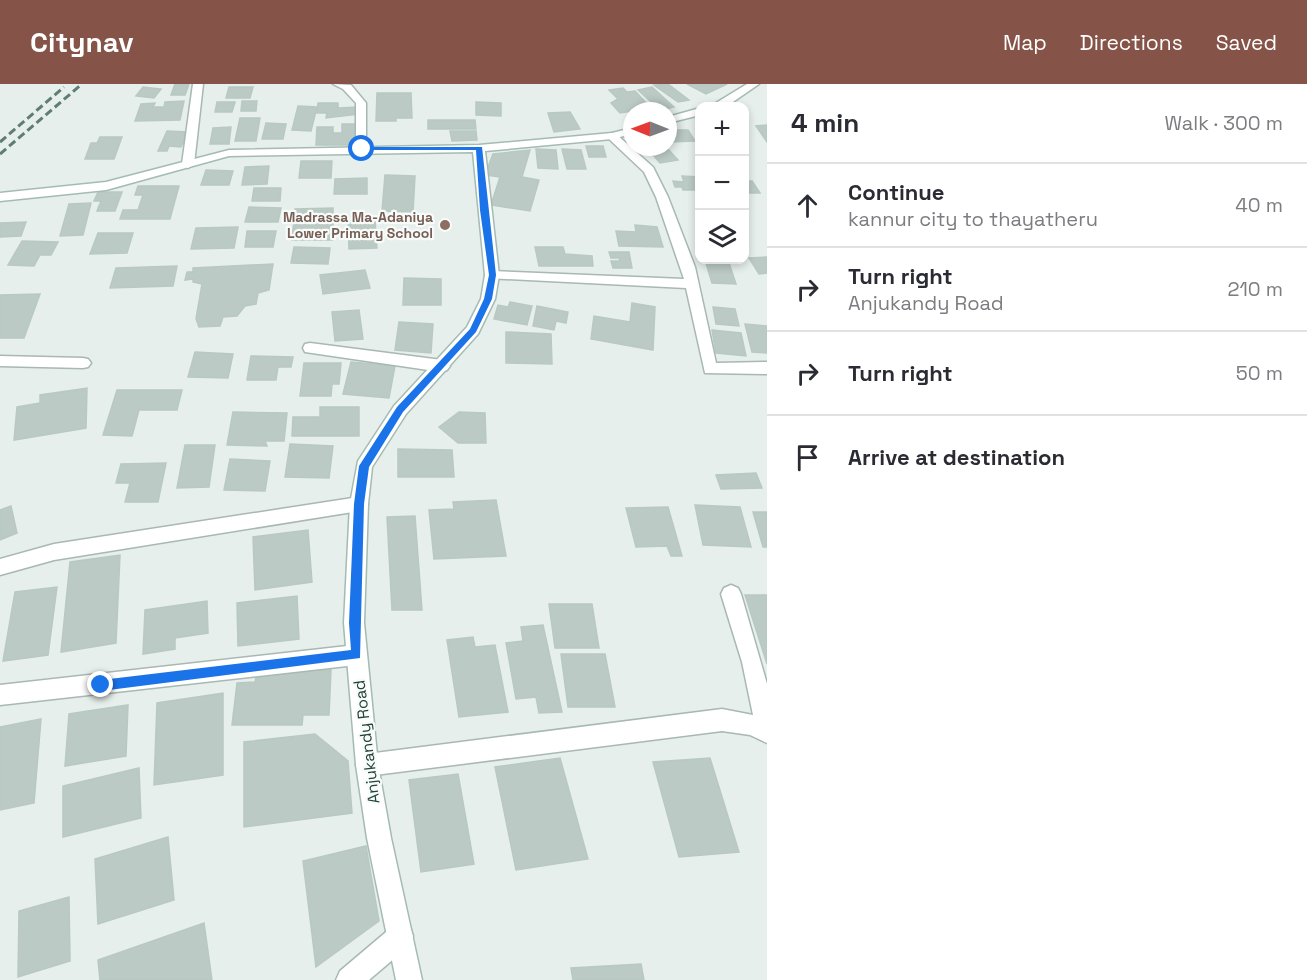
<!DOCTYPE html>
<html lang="en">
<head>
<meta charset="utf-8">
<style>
	body { margin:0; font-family:"Space Grotesk",sans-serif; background:#f2f2f3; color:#2b2b33 }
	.controls { position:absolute; right:18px; top:18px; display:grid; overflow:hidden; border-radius:12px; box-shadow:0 3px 9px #0003 }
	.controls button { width:54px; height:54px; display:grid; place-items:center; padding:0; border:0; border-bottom:2px solid #e1e1e2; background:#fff; color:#2b2b33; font:30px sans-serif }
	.compass { position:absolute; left:623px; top:18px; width:54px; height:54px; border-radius:50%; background:#fff; box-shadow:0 3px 9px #0003; rotate:271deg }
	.stop { position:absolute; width:18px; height:18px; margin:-14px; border:4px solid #1a73e8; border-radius:50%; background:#fff }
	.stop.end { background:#1a73e8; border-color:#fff; box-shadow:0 2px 6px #0008 }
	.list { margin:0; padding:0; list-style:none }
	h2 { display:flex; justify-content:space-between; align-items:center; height:78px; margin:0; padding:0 24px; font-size:26px }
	h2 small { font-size:20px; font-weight:400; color:#7c7c81 }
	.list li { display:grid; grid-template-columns:39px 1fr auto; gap:18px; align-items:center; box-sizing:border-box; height:84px; padding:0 24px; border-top:2px solid #e1e1e2 }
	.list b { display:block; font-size:22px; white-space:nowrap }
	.list p { margin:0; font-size:20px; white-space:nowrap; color:#7c7c81 }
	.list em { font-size:20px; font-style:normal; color:#7c7c81 }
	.icon { flex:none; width:33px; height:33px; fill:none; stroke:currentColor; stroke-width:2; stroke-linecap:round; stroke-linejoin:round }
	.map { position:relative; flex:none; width:767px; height:896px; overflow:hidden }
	header { display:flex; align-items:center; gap:36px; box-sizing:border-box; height:84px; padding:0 30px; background:#855347; color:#fff }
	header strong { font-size:28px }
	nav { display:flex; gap:33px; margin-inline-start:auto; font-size:21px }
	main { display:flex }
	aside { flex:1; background:#fff }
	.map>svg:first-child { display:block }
	.building { fill:#bbcac4; stroke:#b8c9c2; stroke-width:1.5 }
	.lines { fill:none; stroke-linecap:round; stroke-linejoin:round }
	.street-casing { stroke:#a8b8b2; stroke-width:3 }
	.secondary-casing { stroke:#a4bbb3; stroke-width:3 }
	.street { fill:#fff; fill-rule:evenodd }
	.secondary { fill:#fff; fill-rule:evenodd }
	.rail { stroke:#5f7d75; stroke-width:3; stroke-dasharray:8 4; stroke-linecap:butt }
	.route { fill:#1a73e8 }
	.education-dot { fill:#8d6e63; stroke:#f7fbf9; stroke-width:2 }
	.labels { text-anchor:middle; stroke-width:4.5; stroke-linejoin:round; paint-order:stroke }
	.far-education-label { font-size:14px; font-weight:bold; fill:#785e54; stroke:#f7fbf9; text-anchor:end }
	.street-label { font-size:16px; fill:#24423a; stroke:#f7fbf9 }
</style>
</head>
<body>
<header>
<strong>Citynav</strong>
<nav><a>Map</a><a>Directions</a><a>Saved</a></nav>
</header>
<main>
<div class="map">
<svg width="767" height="896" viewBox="0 0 767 896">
	<rect width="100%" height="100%" fill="#e6efeb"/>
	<!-- building -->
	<path class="building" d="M175 0H189L185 11H171Z
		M668 0 689 16 678 18 654 1Z
		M687 0H727L706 10Z
		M143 3 161 5 154 14 136 12Z
		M229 3H253L250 14H226Z
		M652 3 674 23 660 26 638 6Z
		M623 4 627 8 635 7 651 24 620 29 611 19 618 15 609 6Z
		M377 9H411L412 34H396V37H376Z
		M184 17 180 36 135 37 141 20 155 19 153 23H164L165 18Z
		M242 17H257L256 27H241Z
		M217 18H235L232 28H215Z
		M476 18 501 19V32L476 31Z
		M318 19H338V24L359 23V30L326 34 327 29H317Z
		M298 22 317 23 311 47 292 46Z
		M570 28 580 45 554 48 548 29Z
		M240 34H260L256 57H235Z
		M428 36H475L476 45H428Z
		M266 39 286 40 283 55H262Z
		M342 40H356L355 61H316L317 43H333V49H342Z
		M767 41V58L756 42Z
		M231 43 229 60H210L213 44Z
		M668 46H688L695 57 668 58Z
		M167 47 188 48 181 63 169 62 167 67H158Z
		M450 47H476L477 56 452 57Z
		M100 53H122L114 75H85L91 59H97Z
		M586 62H603L606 73H589Z
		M646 63H666L678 76 660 79Z
		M536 65 556 66 558 85 538 84Z
		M562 65 581 66 586 85H567Z
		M530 66 522 93 539 96 530 127 491 121 500 93 485 91 493 70Z
		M301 77H332L331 94H299Z
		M269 82 267 100 242 101 245 83Z
		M206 86 233 87 229 101H201Z
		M385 91 415 92 413 128 382 127Z
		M682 92 700 93V106H683L682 103H675L673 97 684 98Z
		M367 94V110H334L335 95Z
		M744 97H752L760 109H744Z
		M138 102H179L170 135H120L123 126H138L143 111H135Z
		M254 104H281L280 117H252Z
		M98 108H122L115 127H97L101 117H94Z
		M91 119 83 151 60 152 69 120Z
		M249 123 281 124 278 138H245Z
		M333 124V156H292L295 125Z
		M375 136 377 164 349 165 348 137Z
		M26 138 21 152 0 153V139Z
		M635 141 657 143 663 163 619 162 616 147 636 148Z
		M238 143 234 164 191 165 196 144Z
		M247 147H276L273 163H245Z
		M98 149H133L127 169 90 170Z
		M22 157 58 158 51 171H40L34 182 8 181Z
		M294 163 330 164 328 180 291 179Z
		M535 163H563L565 170 592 172 593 182H539Z
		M609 168H629L632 184H613L611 177H620L619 174H611Z
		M767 173V189L759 190 749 174Z
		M705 176H728L736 200 712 199Z
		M273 180 269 206 258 209 256 220 245 222 237 232 223 233 220 242 199 243 196 235 202 200 193 198V195L185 196 187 188H193V184Z
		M177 182 173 202 110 204 116 184Z
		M365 186 370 204 323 210 320 191Z
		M404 194 441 195V221H403Z
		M40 210 24 254H0V211Z
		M510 218 532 222 527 241 494 235 498 221 508 223Z
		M632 219 655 223 653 266 591 255 594 232 630 238Z
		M537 222 568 228 566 239 556 237 554 246 533 242Z
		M713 223 735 225 739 242 716 240Z
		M359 226 363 255 335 257 332 228Z
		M399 238 433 240 431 269 395 266Z
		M745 240 767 242V269L752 268Z
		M712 246 741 249 746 272 716 269Z
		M506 248 551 250 552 280 506 279Z
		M195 268 233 270 228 294 188 293Z
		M251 272 293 273 291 283H278L276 296H247Z
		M351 278 395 282 389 314 343 310Z
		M304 279H341L339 300H332L331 312H300Z
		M87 304 86 344 14 356 17 323 40 319V311Z
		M117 306H182L177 326H139L132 352 103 351Z
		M320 323H359V352H292L293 333H320Z
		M233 328 287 329 284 357H265L267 362 227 361Z
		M459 328 485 329 486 359H458L439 343Z
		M290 360 333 362 329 394 285 393Z
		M185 361H215L209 403 177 404Z
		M398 365 452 366 454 393H398Z
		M230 375 270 377 265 407 224 406Z
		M166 379 158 418H125L130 399H116L121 380Z
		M756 389 762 404 721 405 716 391Z
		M496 416 506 472 434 475 429 426 454 425 453 418Z
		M695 421 740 423 751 463 703 461Z
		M11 422 17 449 0 456V426Z
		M668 423 682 472H671L667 462 636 463 626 424Z
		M753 428H767V463H763Z
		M415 432 422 526H392L387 433Z
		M308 446 312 498 255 506 253 453Z
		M120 471 116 559 61 568 70 478Z
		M57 503 48 571 3 577 15 508Z
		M745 511H767V580Z
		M297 512 299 555 238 562 237 519Z
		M207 517 208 549 175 554V565L143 570 145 526Z
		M549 520H592L599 564H555Z
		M543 541 562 628 539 629 536 613 516 615 506 559 523 557 521 543Z
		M473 553 475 563 495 561 508 628 459 633 447 556Z
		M561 570H605L615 623H568Z
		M257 586H331L329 631H303L302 641H232L237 599 255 598Z
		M223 609V691L154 701 157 619Z
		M128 621 126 672 65 682 69 630Z
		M41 635 34 719 0 726V643Z
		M315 650 348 677 352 729 244 743V658Z
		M560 674 588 775 516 786 495 683Z
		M710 674 739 768 679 773 653 678Z
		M139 684 141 734 63 753V702Z
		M458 690 474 780 421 788 409 696Z
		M168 753 174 816 98 840 95 775Z
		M366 762 379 837 316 883 303 777Z
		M69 813 70 877 18 893 19 827Z
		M204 839 212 896H100L98 876Z
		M641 880 644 896H573L571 884Z"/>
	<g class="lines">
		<!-- street casing -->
		<g class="street-casing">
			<path id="street" d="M193 0H203L194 80 188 84 182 80Z
				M333 0 351 1 366 19V67H358L356 65V19L343 5Z
				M612 49 616 50 653 83 668 113 695 183 716 279 767 278V290L705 289 686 204 487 194 485 191 487 188 492 187 684 195 656 113 644 88 608 54V50Z
				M310 259 442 276 447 278 450 282 447 286 442 288 305 268 303 264 305 260Z
				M0 272 83 274 88 275 91 279 88 283 83 284 0 282Z
				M359 413 365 415 368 420 365 425 359 427 54 476 0 491V475L54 460Z
				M731 501 738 504 741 510 767 600V659L750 651 722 647 367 692 359 689 356 681 359 673 367 670 722 625 753 631 742 578 721 510 724 504Z
				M356 561 363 564 366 571 363 578 356 581 0 621V601Z
				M401 840 410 843 413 852 410 861 369 896H336L340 887 392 843Z"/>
		</g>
		<!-- secondary casing -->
		<g class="secondary-casing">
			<path id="secondary" d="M747 0H759L727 22H711Z
				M700 24V31L668 39V33Z
				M632 44V50L612 55 485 67 499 191 495 215 478 250 406 330 372 383 368 420 364 539 378 681 391 754 422 896H396L367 754 356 681 344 539 350 420 358 377 394 322 467 243 481 215 485 191 473 68 229 72 106 106 0 117V109L106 98 229 66 479 61 612 49Z"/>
		</g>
		<!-- street -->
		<use href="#street" class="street"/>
		<!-- secondary -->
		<use href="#secondary" class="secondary"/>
		<!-- rail -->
		<path class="rail" d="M0 58 64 3
			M0 70 82 0"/>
	</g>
	<!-- route -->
	<path class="route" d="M362 63H482L496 191 492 215 476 248 403 328 369 383 364 420 360 574 101 607 97 605 96 601 101 596 351 566 349 539 354 420 359 382 397 323 470 245 484 215 489 191 480 126 476 66H360Z"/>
	<!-- markers -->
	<circle class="education-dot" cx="445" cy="141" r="6"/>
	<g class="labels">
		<!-- far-education labels -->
		<g class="far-education-label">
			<text x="433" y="138">Madrassa Ma-Adaniya<tspan x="433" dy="16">Lower Primary School</tspan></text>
		</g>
		<!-- street labels -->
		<g class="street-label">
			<text transform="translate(366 658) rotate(-97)" y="6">Anjukandy Road</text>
		</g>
	</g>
</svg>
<div class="controls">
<button>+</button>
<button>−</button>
<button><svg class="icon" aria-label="layers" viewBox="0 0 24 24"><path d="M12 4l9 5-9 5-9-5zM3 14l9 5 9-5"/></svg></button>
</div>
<svg class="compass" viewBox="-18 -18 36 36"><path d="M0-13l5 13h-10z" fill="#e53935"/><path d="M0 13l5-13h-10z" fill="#7c7c81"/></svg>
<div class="stop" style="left:362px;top:65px"></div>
<div class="stop end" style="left:101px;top:601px"></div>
</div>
<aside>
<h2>4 min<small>Walk · 300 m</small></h2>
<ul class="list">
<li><svg class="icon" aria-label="ahead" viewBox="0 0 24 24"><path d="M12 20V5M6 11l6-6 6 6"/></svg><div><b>Continue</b><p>kannur city to thayatheru</p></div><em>40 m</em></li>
<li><svg class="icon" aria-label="right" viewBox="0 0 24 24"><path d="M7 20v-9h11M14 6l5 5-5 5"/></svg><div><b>Turn right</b><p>Anjukandy Road</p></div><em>210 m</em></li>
<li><svg class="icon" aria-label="right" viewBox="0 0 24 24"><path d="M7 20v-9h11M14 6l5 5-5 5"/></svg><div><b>Turn right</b></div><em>50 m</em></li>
<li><svg class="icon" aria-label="arrive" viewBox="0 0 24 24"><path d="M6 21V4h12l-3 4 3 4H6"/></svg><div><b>Arrive at destination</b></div></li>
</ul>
</aside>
</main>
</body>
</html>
